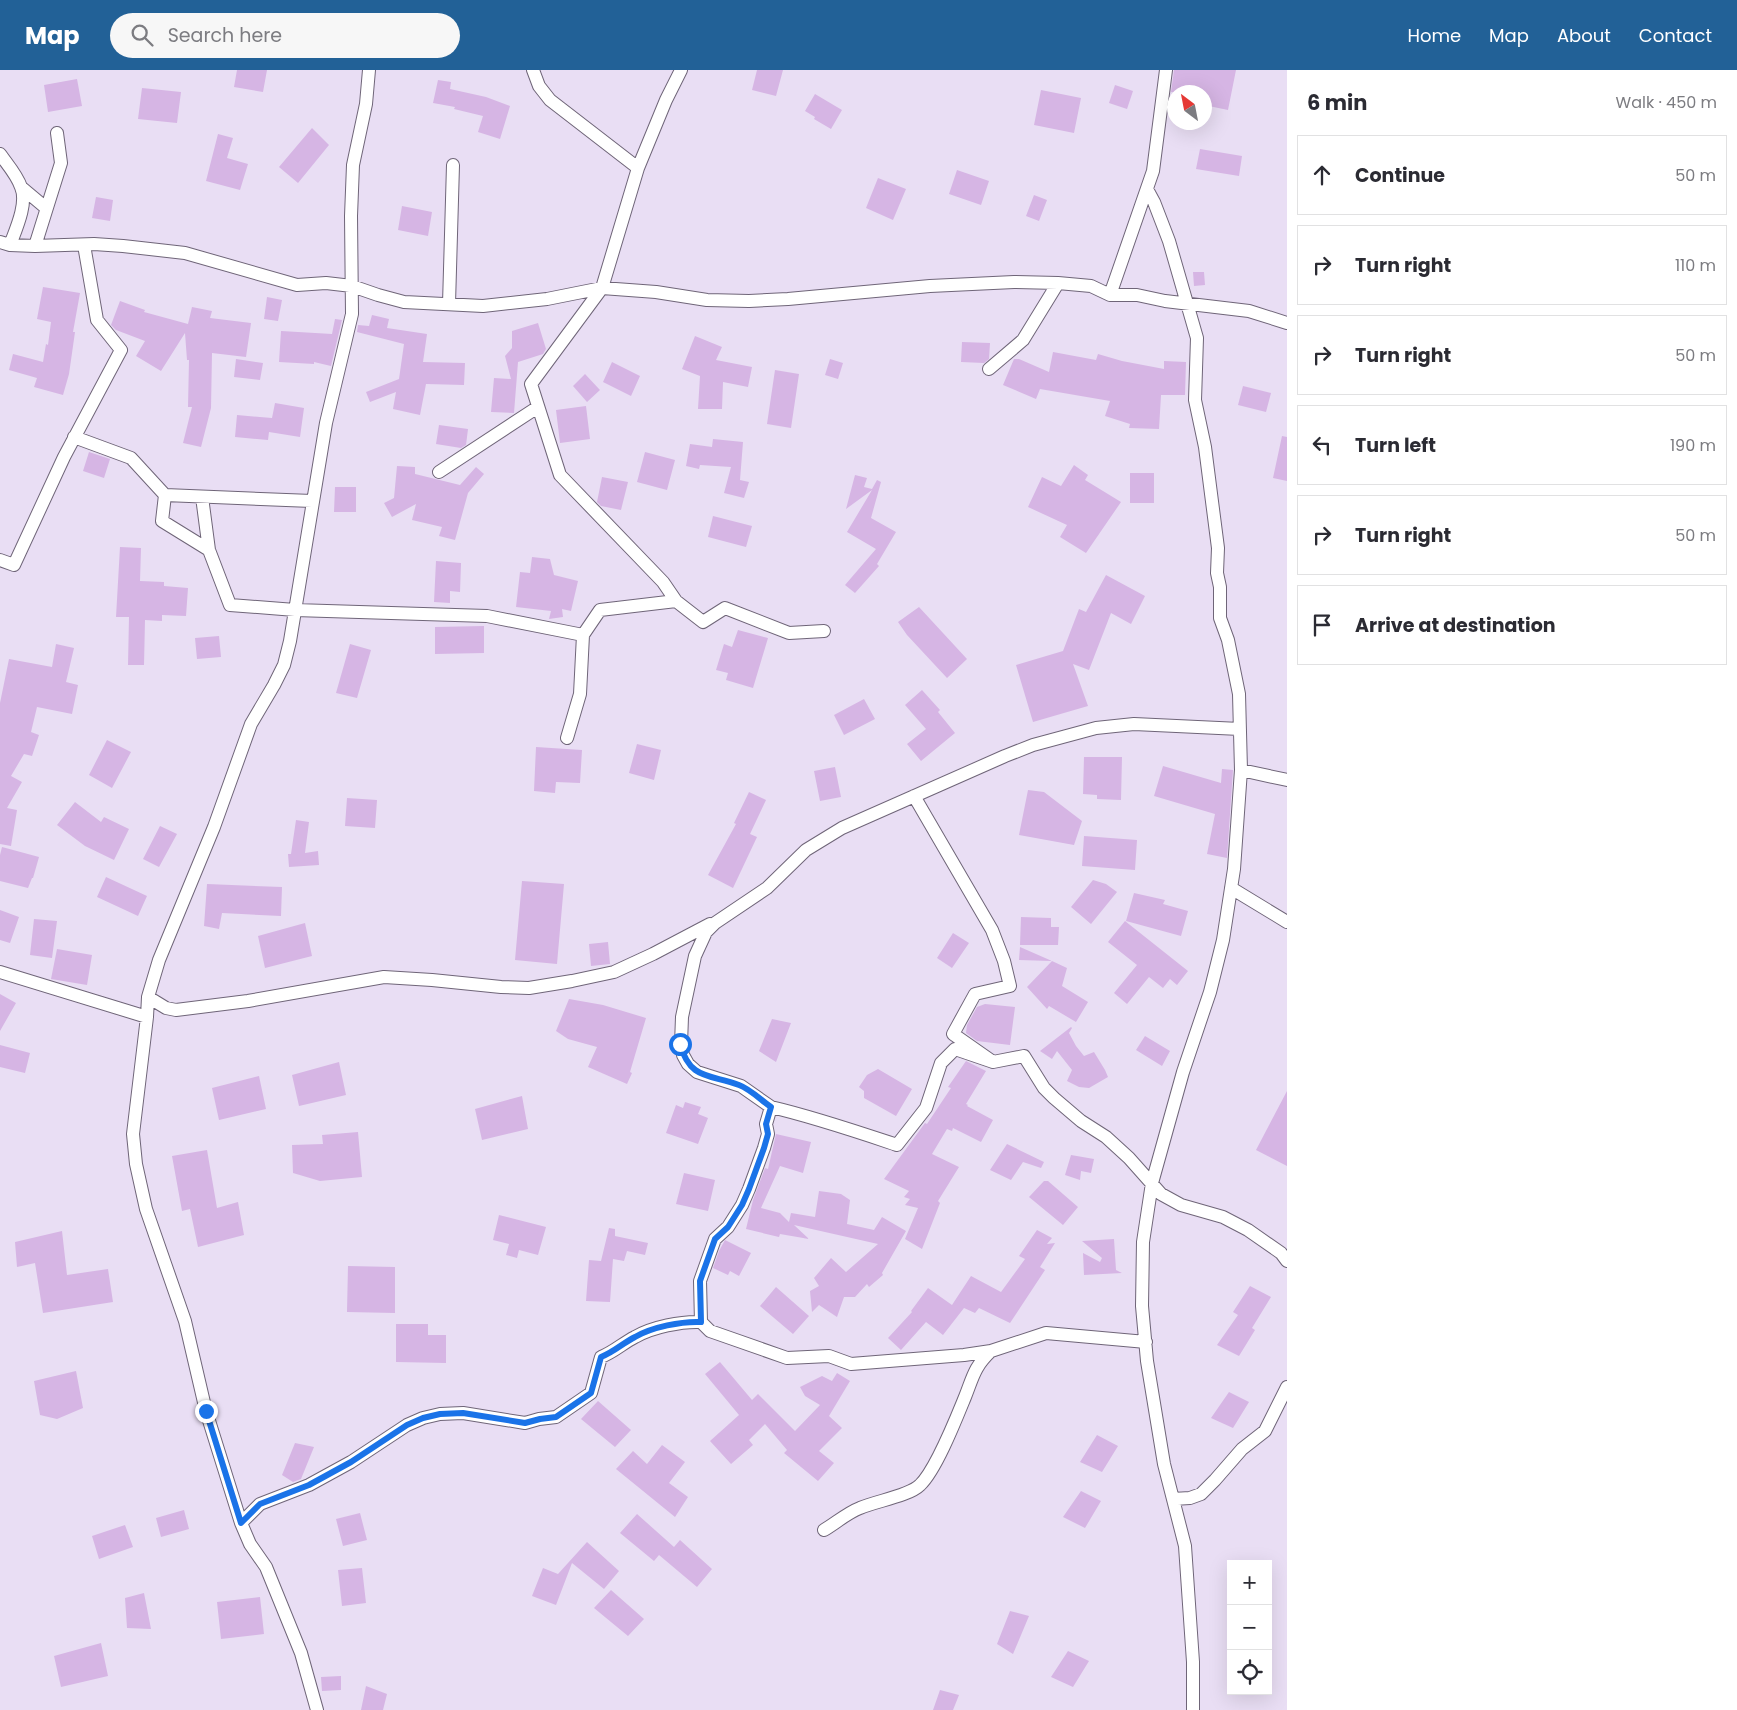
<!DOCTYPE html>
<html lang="en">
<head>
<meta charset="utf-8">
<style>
	body { margin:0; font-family:Poppins,sans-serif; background:#f7f7f7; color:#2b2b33 }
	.controls { position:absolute; right:15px; bottom:15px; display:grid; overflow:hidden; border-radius:0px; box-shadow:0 5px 20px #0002 }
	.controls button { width:45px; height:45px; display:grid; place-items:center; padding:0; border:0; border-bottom:1px solid #e1e1e2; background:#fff; color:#2b2b33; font:25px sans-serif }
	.compass { position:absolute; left:1167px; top:15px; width:45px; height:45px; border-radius:50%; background:#fff; box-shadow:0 5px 20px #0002; rotate:328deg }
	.stop { position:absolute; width:15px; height:15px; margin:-11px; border:4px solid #1a73e8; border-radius:50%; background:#fff }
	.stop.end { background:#1a73e8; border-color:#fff; box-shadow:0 1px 5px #0008 }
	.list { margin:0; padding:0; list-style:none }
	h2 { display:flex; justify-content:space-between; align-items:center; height:65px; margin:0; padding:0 20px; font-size:21px }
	h2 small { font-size:16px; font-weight:400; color:#7c7c81 }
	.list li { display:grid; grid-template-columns:32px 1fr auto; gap:15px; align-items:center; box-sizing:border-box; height:80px; margin:0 10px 10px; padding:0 10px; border:1px solid #e1e1e2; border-radius:0px }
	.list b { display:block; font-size:19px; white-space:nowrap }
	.list em { font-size:16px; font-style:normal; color:#7c7c81 }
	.icon { flex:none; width:28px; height:28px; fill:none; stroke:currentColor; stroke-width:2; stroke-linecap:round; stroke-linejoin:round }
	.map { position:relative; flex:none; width:1287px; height:1640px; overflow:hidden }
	header { display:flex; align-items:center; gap:30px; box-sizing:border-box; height:70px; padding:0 25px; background:#226197; color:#fff }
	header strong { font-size:24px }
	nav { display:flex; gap:28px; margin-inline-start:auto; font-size:18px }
	.search { width:350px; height:45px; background:#f7f7f7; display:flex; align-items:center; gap:12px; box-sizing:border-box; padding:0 18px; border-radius:28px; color:#7c7c81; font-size:19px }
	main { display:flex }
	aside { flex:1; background:#fff }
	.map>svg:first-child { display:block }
	.building { fill:#d6b5e4 }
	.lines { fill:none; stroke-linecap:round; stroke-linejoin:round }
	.minor-casing { stroke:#6f6578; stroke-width:14 }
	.minor { stroke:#fff; stroke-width:12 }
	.route { stroke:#1a73e8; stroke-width:6 }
</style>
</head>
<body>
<header>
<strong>Map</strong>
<div class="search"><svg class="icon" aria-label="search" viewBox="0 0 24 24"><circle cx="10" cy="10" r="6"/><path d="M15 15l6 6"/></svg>Search here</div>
<nav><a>Home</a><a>Map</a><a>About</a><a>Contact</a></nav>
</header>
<main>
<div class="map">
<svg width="1287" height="1640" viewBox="0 0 1287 1640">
	<rect width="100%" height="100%" fill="#e9def4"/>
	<!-- building -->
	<path class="building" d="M237 0H267L263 22 234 17Z
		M757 0H783L776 26 752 20Z
		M1174 0H1236L1228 40 1204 35V22H1171Z
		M77 9 82 36 48 42 44 15Z
		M438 10 451 12 450 19 486 27 510 36 500 69 478 62 483 46 454 39 455 37 433 33Z
		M1115 15 1133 21 1127 39 1109 33Z
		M142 18 181 22 177 53 138 49Z
		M1041 20 1081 28 1074 63 1034 55Z
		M815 24 842 40 831 59 814 49 815 47 805 41Z
		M312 58 329 75 298 113 279 97Z
		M218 64 233 68 227 88 248 94 240 120 206 111Z
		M1200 79 1242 86 1239 106 1196 99Z
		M957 100 989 111 981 135 949 124Z
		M878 108 906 119 893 150 866 138Z
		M1034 125 1047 130 1039 151 1026 146Z
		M96 127 113 130 110 151 92 148Z
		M402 136 432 142 428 166 398 160Z
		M1193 202H1204L1205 215 1194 216Z
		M43 217 80 223 73 262H75L69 304 63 325 34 317 37 308 9 300 13 284 43 292 46 274 48 275 51 252 37 249Z
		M267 227 282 230 278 251 264 249Z
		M120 231 145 240 144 242 188 254 192 237 212 241 210 248 251 253 246 287 212 283 211 338 201 377 183 373 192 337H188L189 290H187L185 263 161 301 136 286 145 271 116 260 111 255Z
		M372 245 389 249 387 258 427 264 423 292 465 293 464 315 426 314 420 345 393 339 396 322 370 332 366 322 399 309 404 274 357 262 358 255 369 256Z
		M335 249 342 250 331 296 314 292V294L279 292 281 261 332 264Z
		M538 253 546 279 543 284 518 292 514 343 491 342 494 308 511 309 505 286 512 278V261Z
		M695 266 722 277 716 290 752 297 748 317 723 312 722 339H698L700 306 682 299Z
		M962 272 990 273 989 289 984 293 961 292Z
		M1053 282 1096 290 1098 284 1122 291 1164 299V291L1186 292 1185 325H1161L1159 359 1129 358 1130 354 1105 346 1110 331 1040 319 1036 329 1003 315 1014 289H1019L1049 302Z
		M236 289 263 293 260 310 234 307Z
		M830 289 843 293 838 309 825 305Z
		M612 292 640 306 631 326 603 312Z
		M775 300 799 304 791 358 767 354Z
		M585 304 600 320 587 332 573 316Z
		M1243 316 1271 323 1266 342 1238 335Z
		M275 333 304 338 300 367 269 362 268 370 235 367 237 345 272 348Z
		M586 336 590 369 560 373 556 340Z
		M439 355 468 359 466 375 461 378 436 374Z
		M1282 366 1287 367V411L1273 408Z
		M713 369 743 372 740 410 749 412 744 428 724 423 731 397 700 395 699 399 686 396 690 374 712 377Z
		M89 382 110 389 104 408 83 401Z
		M645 382 675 390 667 420 637 412Z
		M1074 395 1088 405 1085 410 1121 432 1086 483 1060 467 1067 455 1028 437 1042 407 1061 416Z
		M397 396 415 397V404L460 415 476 397 484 404 468 423 455 470 439 466 442 457 412 450 416 434 392 447 384 433 394 428Z
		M1130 403H1154V433H1130Z
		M855 405 867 408 864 417 872 419 877 410 881 412 871 448 896 462 877 494 879 496 855 523 845 515 876 479 847 462 872 420 846 439Z
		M602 407 628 412 621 440 601 436 597 432Z
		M335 417H356V442H334Z
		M713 446 752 456 746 477 708 467Z
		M120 477 141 478 140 511 164 512V516L188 518 186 546 162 545V551L145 550 144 595H128L129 547H116Z
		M532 487 550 489 554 505 578 511 571 541 562 539 563 547 549 549 551 541 516 537 520 502 530 503Z
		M436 491 461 493 460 522 450 521V533L434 532Z
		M1106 505 1145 526 1131 554 1111 543 1089 600 1073 594 1088 636 1033 652 1016 595 1063 581 1079 539 1086 542Z
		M919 537 967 589 947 608 907 565 898 552Z
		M484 556V583L435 584V557Z
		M738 560 768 568 753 618 726 610 728 603 716 600 724 574 732 577Z
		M219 566 221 587 197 589 195 568Z
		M56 574 74 578 66 612 78 615 72 644 37 637 31 662 39 665 32 686 24 684 11 706 22 712 7 738 17 740 11 776 0 774V633L9 589 52 597Z
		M350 574 371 580 357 628 336 623Z
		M922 620 940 640 938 642 955 663 921 691 907 674 926 659 905 635Z
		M864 629 875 649 844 665 834 645Z
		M107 670 131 682 112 718 89 705Z
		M637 674 661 680 654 710 629 703Z
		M536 677 582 680 580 713 556 712 555 723 534 721Z
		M1084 687H1122L1121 730 1097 729V725L1083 724Z
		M1163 696 1221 713 1222 699 1233 700 1227 788 1207 784 1215 744 1154 726Z
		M835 697 841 727 820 731 814 701Z
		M1028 720 1044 722 1082 751 1074 775 1019 765Z
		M749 722 766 730 750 764 757 767 733 818 708 805 736 754 734 753Z
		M347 728 377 730 375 758 345 756Z
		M75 732 101 752 104 747 129 759 114 790 85 776 57 755Z
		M296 750 309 752 305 783 318 781 319 795 289 797 288 784H291Z
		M160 756 177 764 159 797 143 789Z
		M1084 766 1137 770 1135 800 1082 796Z
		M2 777 39 787 33 808H32L28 818 0 811V785Z
		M106 807 147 826 138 846 97 827Z
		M1093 810 1106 814 1117 822 1091 854 1071 837Z
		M522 811 564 814 557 894 515 890Z
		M207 814 282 817 281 846 222 843 219 859 204 856Z
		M1134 823 1165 830 1163 834 1188 841 1181 866 1126 851Z
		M0 840 19 847 10 873 0 870Z
		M1021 847 1051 848V857H1059L1058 875H1020Z
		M34 849 57 851 52 888 30 885Z
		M1125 851 1188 901 1177 915 1170 909 1163 918 1149 907 1127 934 1114 923 1137 895 1108 872Z
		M305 853 312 886 265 898 258 866Z
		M953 863 969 873 952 898 937 888Z
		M608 872 610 894 591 896 589 874Z
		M1020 877 1052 891 1019 890Z
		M57 879 92 885 87 915 51 909Z
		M1052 891 1067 898 1062 916 1088 932 1076 952 1049 936 1047 939 1027 917Z
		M0 924 16 933 0 961Z
		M569 929 603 935 646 948 630 1002 632 1003 627 1014 588 997 597 977 568 969 556 961Z
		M985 934 1015 937 1010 975 977 971 966 963 967 955 977 937Z
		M772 949 791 953 776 992 759 981Z
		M1071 957 1072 958 1069 963 1076 976 1084 986 1094 982 1105 1000 1108 1007 1089 1018 1079 1017 1067 1011 1072 1000 1057 981 1052 989 1040 981Z
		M1145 966 1170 981 1162 996 1136 980Z
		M0 975 30 983 25 1003 0 997Z
		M966 991 986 1001 966 1034 968 1035 967 1036 993 1050 981 1072 953 1058 952 1061 947 1059 932 1084 959 1097 938 1131 940 1133 922 1179 905 1169 918 1138 905 1135 910 1129 904 1127 909 1121 884 1109 925 1053 927 1054 951 1018 948 1017Z
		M339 992 346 1025 299 1036 292 1005Z
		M878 999 912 1019 896 1046 864 1028V1021L859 1017 867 1005Z
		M259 1006 266 1039 219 1050 212 1018Z
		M1287 1021V1096L1256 1080Z
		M522 1026 528 1059 482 1070 475 1039Z
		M685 1032 701 1037 698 1044 708 1048 698 1074 666 1063 676 1035 683 1038Z
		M358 1062 362 1107 320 1111 293 1103 292 1075 323 1074 322 1065Z
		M776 1064 811 1072 803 1103 780 1096 761 1138 780 1143 789 1152 791 1143 815 1147 819 1121 841 1124 850 1130 847 1154 874 1160 882 1147 906 1161 882 1203 883 1205 869 1217 867 1214 855 1227H844L837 1247 819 1235 812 1242 810 1221 819 1216 814 1208 831 1188 846 1202 878 1174 794 1155 809 1169 780 1164 779 1167 746 1159 753 1130 765 1098 768 1099Z
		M1007 1074 1044 1092 1041 1098 1023 1092 1011 1110 990 1100Z
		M207 1080 217 1138 238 1132 244 1165 198 1177 190 1139 182 1141 172 1086Z
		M1071 1085 1094 1089 1091 1103 1081 1101 1080 1110 1065 1105Z
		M684 1103 715 1110 708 1141 676 1134Z
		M1044 1111H1048L1078 1137 1063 1155 1029 1127Z
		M499 1145 546 1157 538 1185 519 1180 517 1188 506 1185 509 1174 493 1170Z
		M609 1158 615 1159V1166L648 1173 645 1185 627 1181 624 1191 613 1189 610 1232 586 1231 589 1190 601 1191Z
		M1037 1160 1052 1168 1047 1174 1055 1173 1040 1197 1045 1200 1010 1253 979 1238 975 1243 964 1238 943 1265 926 1252 901 1280 888 1268 912 1242 911 1241 928 1218 952 1235 971 1206 1001 1222 1025 1189 1019 1186Z
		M62 1161 67 1205 108 1199 113 1232 43 1243 35 1193 17 1197 15 1172Z
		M1114 1169 1116 1200 1122 1203 1084 1205 1083 1183 1100 1192 1102 1188 1082 1171Z
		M725 1170 751 1183 739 1206 730 1201 728 1205 713 1198 719 1181Z
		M348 1196 395 1197V1243L347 1242Z
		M1250 1216 1271 1227 1252 1258 1255 1260 1239 1286 1217 1275 1238 1245 1233 1242Z
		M776 1217 809 1246 793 1264 760 1236Z
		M396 1254H428V1265H446V1293L396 1292Z
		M720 1292 752 1330 758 1324 795 1361 820 1335 805 1326 800 1317 822 1306 832 1311 837 1303 850 1311 829 1346 842 1358 819 1381 834 1393 818 1411 784 1383 787 1380 765 1354 749 1370 753 1375 731 1394 710 1371 739 1345 705 1304Z
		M76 1301 83 1338 57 1349 40 1345 34 1311Z
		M1229 1322 1249 1332 1233 1358 1211 1348Z
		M598 1331 631 1360 615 1377 581 1349Z
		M1097 1365 1118 1376 1102 1402 1080 1392Z
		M295 1373 314 1377 301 1409 293 1412 282 1405Z
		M662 1375 685 1392 669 1413 688 1427 675 1447 616 1399 633 1381 647 1394Z
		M1081 1421 1101 1431 1085 1458 1063 1447Z
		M184 1440 189 1459 161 1467 156 1448Z
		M360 1443 367 1470 343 1476 336 1449Z
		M637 1444 674 1477 680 1470 712 1499 697 1517 659 1485 654 1491 620 1463Z
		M125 1455 133 1477 99 1489 92 1466Z
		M587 1472 619 1501 604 1519 572 1493 556 1535 532 1526 543 1498 558 1504Z
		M362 1498 366 1533 342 1536 338 1500Z
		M611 1520 644 1549 628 1566 594 1538Z
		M144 1523 151 1559 127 1558 125 1528Z
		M260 1527 264 1564 221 1569 217 1532Z
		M1010 1541 1029 1546 1013 1584 997 1574Z
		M101 1573 108 1606 61 1617 54 1586Z
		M1068 1581 1089 1591 1073 1617 1051 1607Z
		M341 1606V1620L322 1621 321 1607Z
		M366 1616 387 1624 383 1640H361Z
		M940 1620 959 1625 953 1640H933Z"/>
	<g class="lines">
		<!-- minor casing -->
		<g class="minor-casing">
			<path id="minor" d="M533 0 539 16 550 30 638 98
				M0 84C7 94 17 105 21 117 28 133 16 159 10 175
				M21 117 46 138
				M1147 119 1154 132 1169 171 1197 268 1195 330 1205 377 1218 478 1217 503 1220 517V548L1228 570 1239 624 1241 700 1234 799 1223 870 1210 922 1183 1002 1152 1113 1143 1172 1142 1236 1147 1291 1164 1394 1185 1476 1193 1592V1640
				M0 172 10 175 35 176 94 174 123 176 185 183 297 215 326 213 352 216 378 225 404 232 483 236 547 229 602 218 656 222 707 230 749 231 788 229 930 216 1014 212 1058 213 1091 216 1110 225H1137L1165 231 1249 241 1287 253
				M35 176 61 93 57 63
				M1110 225 1153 101 1166 0
				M449 234 453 95
				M989 299 1023 270 1058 213
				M74 367 131 388 165 425 162 451 209 480 230 535 295 540 487 546 583 565 580 624 567 668
				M439 402 538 337
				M165 425 312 431
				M202 427 209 480
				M0 490 14 495 64 387 121 280 97 250 84 175
				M676 531 663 512 560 405 531 314 602 218 638 98 666 30 681 0
				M583 565 600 540 676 531 703 552 725 538 789 563 824 561
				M1241 700 1287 710
				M1231 818 1287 852
				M0 902 147 947
				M148 927 166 938 176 940 248 931 384 907 432 910 501 917 529 918 572 911 614 902 653 884 710 854
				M993 992 1024 986 1044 1018 1054 1028 1081 1051 1106 1067 1129 1088 1161 1124 1181 1135 1223 1147 1248 1160 1281 1183 1287 1191
				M771 1037C814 1047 855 1061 897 1075L926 1038 941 993 955 979 993 992 953 964 975 924 1010 916 1004 891 992 860 914 726
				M701 1252 710 1261 787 1288 829 1286 851 1294 964 1285 991 1281 1046 1263 1146 1272
				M1173 1429 1190 1428 1201 1424 1215 1410 1242 1379 1265 1361 1287 1317
				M241 1453 260 1434 309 1415 351 1392 407 1355 423 1348 440 1344 463 1343 525 1353 539 1349 556 1347 591 1323 601 1287C614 1282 623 1273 635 1267 652 1257 682 1251 701 1252L700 1211 715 1169 728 1157 742 1135 749 1119 764 1078 768 1064 766 1054 771 1037 741 1016 697 1002 688 994 683 985 681 974 682 947 695 886 706 862 715 853 767 818 806 780 842 758 1005 686 1033 675 1096 658 1134 654 1240 659
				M824 1460C836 1453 847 1443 860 1438 876 1431 909 1426 920 1415 936 1400 956 1349 965 1327 973 1307 974 1297 991 1281
				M317 1640 301 1583 266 1497 250 1474 241 1453 206 1341 185 1251 146 1139 136 1094 133 1064 147 947 148 927 159 890 214 757 251 654 274 615 284 595 290 571 326 353 352 244 351 146 353 95 366 34 369 0"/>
		</g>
		<!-- minor -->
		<use href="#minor" class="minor"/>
	</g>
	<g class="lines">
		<!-- route -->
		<path class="route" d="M206 1341 241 1453 260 1434 309 1415 351 1392 407 1355 423 1348 440 1344 463 1343 525 1353 540 1349 556 1347 591 1323 601 1287C614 1282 623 1273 635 1267 652 1257 682 1251 701 1252L700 1211 715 1169 728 1157 742 1135 749 1119 764 1078 768 1064 766 1054 771 1037C761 1030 750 1019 739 1015 709 1004 690 1010 680 974"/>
	</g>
</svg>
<div class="controls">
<button>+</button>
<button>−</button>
<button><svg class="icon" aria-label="locate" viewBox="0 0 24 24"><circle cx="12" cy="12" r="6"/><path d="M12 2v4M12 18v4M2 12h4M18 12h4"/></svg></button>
</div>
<svg class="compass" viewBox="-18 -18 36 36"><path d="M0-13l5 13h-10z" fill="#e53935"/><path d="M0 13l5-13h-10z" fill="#7c7c81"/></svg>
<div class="stop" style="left:680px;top:974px"></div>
<div class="stop end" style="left:206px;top:1341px"></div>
</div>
<aside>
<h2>6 min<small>Walk · 450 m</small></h2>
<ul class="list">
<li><svg class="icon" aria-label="ahead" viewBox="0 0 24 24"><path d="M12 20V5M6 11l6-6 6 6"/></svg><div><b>Continue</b></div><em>50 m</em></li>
<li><svg class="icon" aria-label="right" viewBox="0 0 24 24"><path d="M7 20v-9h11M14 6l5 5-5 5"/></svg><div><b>Turn right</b></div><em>110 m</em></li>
<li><svg class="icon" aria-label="right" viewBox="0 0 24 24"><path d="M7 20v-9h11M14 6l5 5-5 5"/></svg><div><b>Turn right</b></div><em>50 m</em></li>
<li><svg class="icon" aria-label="left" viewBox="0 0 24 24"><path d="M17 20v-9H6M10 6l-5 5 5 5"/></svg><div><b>Turn left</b></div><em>190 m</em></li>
<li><svg class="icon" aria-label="right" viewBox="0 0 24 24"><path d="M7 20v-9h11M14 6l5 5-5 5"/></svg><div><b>Turn right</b></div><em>50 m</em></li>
<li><svg class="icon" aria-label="arrive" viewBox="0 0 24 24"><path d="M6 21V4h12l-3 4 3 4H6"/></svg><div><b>Arrive at destination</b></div></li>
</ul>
</aside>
</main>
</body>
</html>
